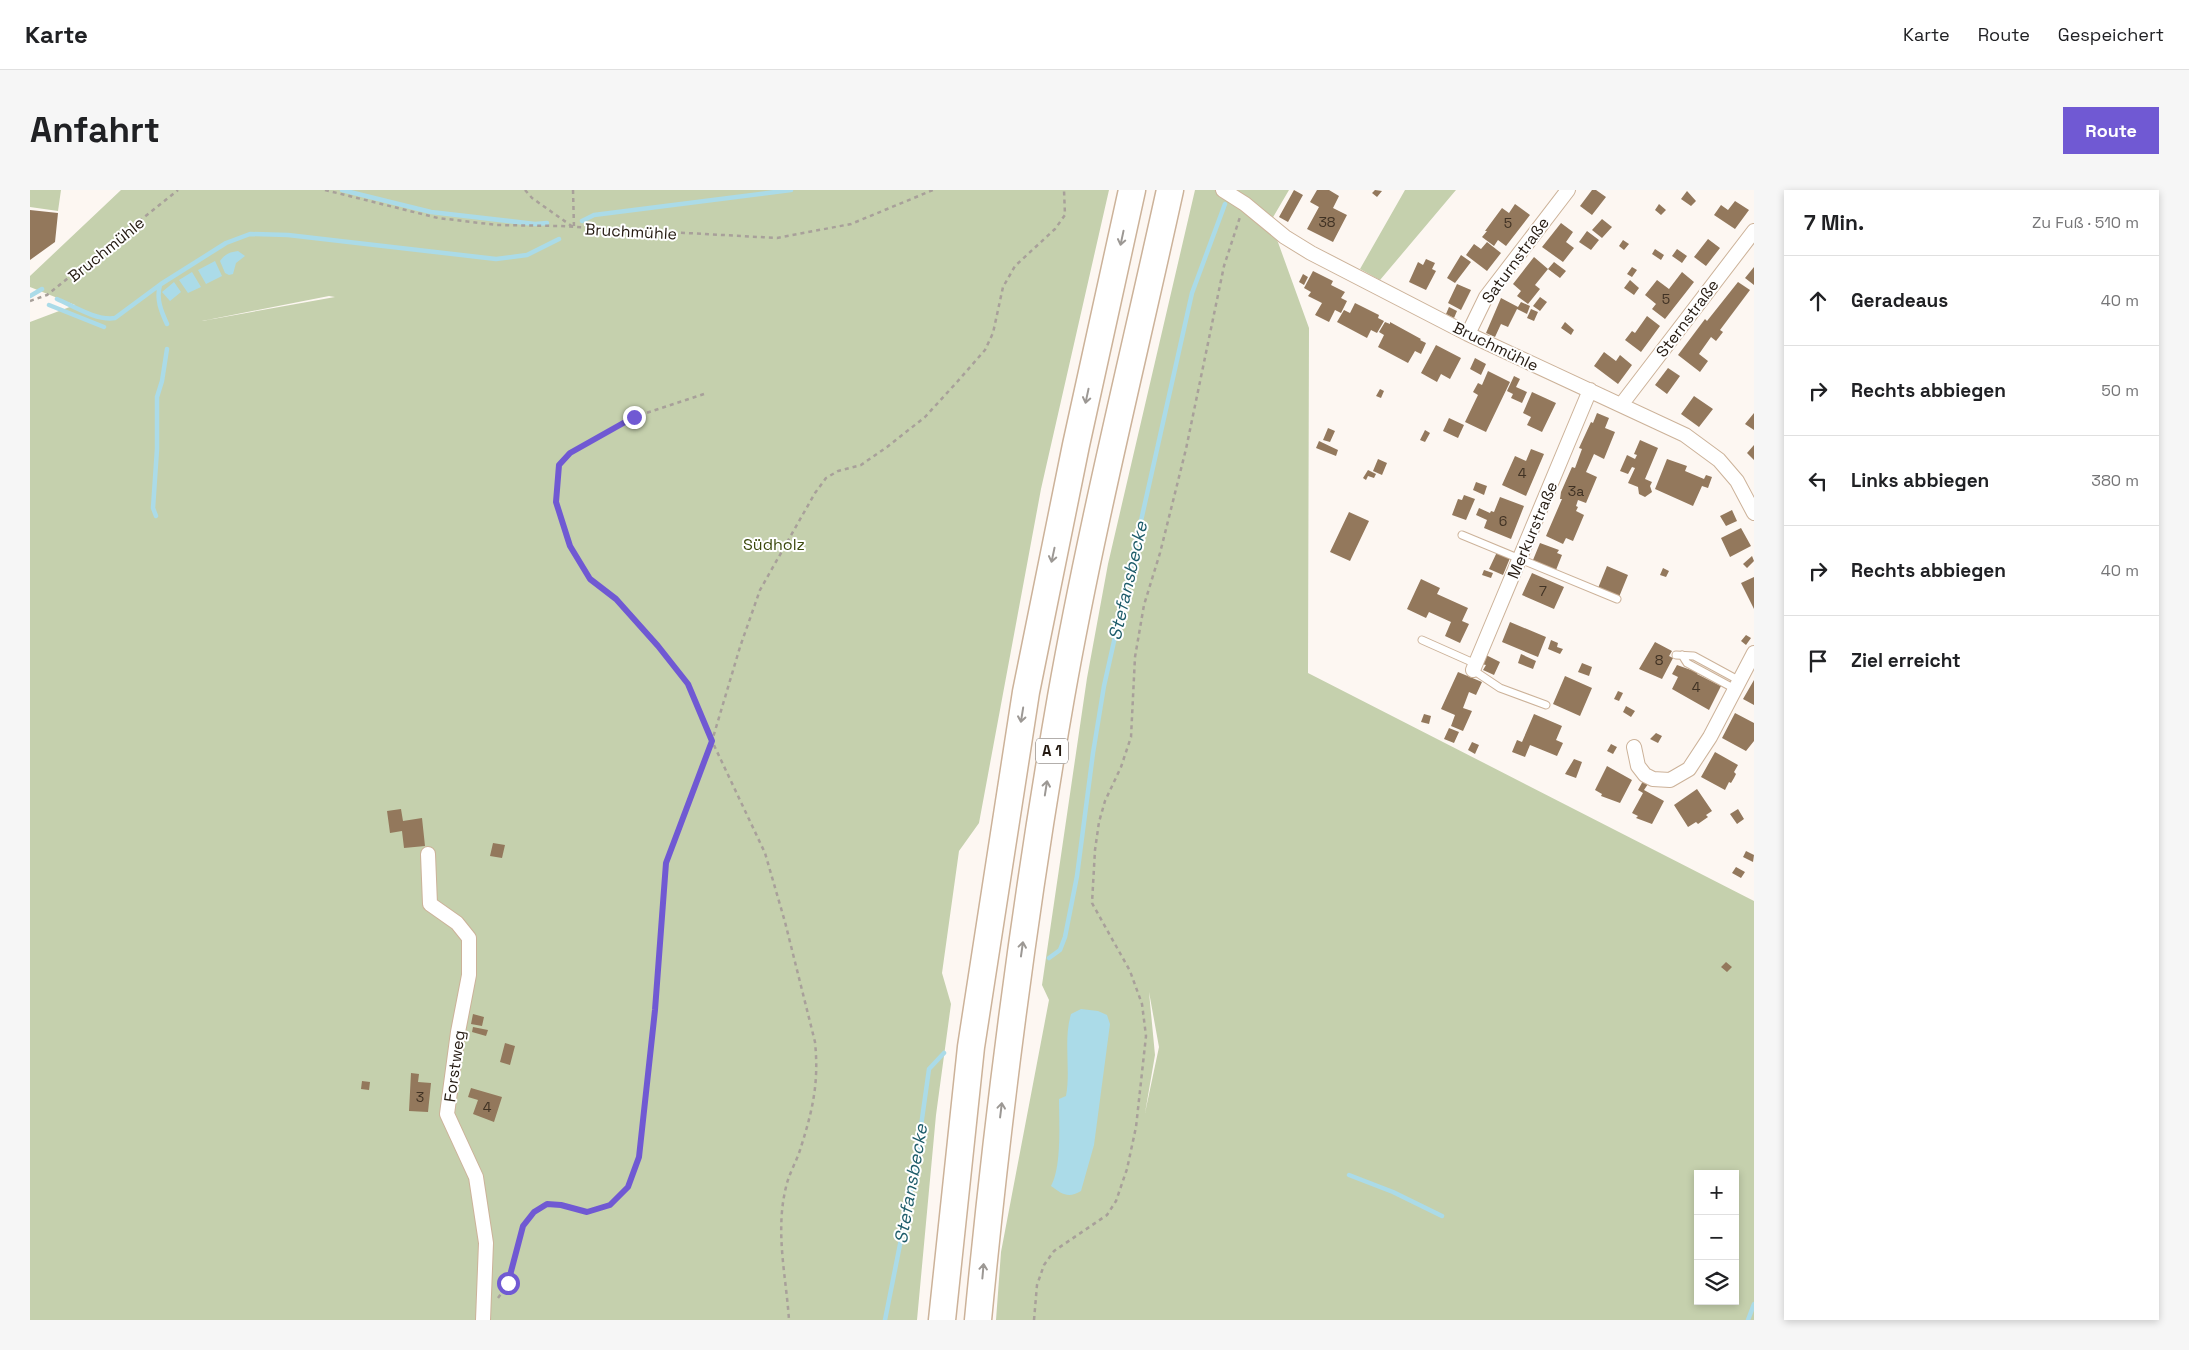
<!DOCTYPE html>
<html lang="de">
<head>
<meta charset="utf-8">
<style>
	body { margin:0; font-family:"Space Grotesk",sans-serif; background:#f6f6f6; color:#202124 }
	.controls { position:absolute; right:15px; bottom:15px; display:grid; overflow:hidden; border-radius:0px; box-shadow:0 2px 8px #0003 }
	.controls button { width:45px; height:45px; display:grid; place-items:center; padding:0; border:0; border-bottom:1px solid #e0e0e0; background:#fff; color:#202124; font:25px sans-serif }
	.stop { position:absolute; width:15px; height:15px; margin:-11px; border:4px solid #7059d3; border-radius:50%; background:#fff }
	.stop.end { background:#7059d3; border-color:#fff; box-shadow:0 1px 5px #0008 }
	.list { margin:0; padding:0; list-style:none }
	h2 { display:flex; justify-content:space-between; align-items:center; height:65px; margin:0; padding:0 20px; font-size:21px }
	h2 small { font-size:16px; font-weight:400; color:#757577 }
	.list li { display:grid; grid-template-columns:32px 1fr auto; gap:15px; align-items:center; box-sizing:border-box; height:90px; padding:0 20px; border-top:1px solid #e0e0e0 }
	.list b { display:block; font-size:19px; white-space:nowrap }
	.list em { font-size:16px; font-style:normal; color:#757577 }
	.icon { flex:none; width:28px; height:28px; fill:none; stroke:currentColor; stroke-width:2; stroke-linecap:round; stroke-linejoin:round }
	.map { position:relative; flex:none; width:1724px; height:1130px; overflow:hidden; border-radius:0px }
	header { display:flex; align-items:center; gap:30px; box-sizing:border-box; height:70px; padding:0 25px; background:#fff; border-bottom:1px solid #e0e0e0 }
	header strong { font-size:24px }
	nav { display:flex; gap:28px; margin-inline-start:auto; font-size:18px }
	.intro { display:flex; align-items:center; justify-content:space-between; box-sizing:border-box; height:120px; padding:0 30px }
	h1 { margin:0; font-size:35px }
	.button { padding:12px 22px; border-radius:0px; background:#7059d3; color:#fff; font-size:18px; font-weight:700 }
	main { display:flex; gap:30px; padding:0 30px }
	aside { flex:1; background:#fff; border-radius:0px; box-shadow:0 2px 8px #0003 }
	.map>svg:first-child { display:block }
	.green { fill:#c5d0ad; fill-rule:evenodd }
	.water { fill:#abdbe8 }
	.lines { fill:none; stroke-linecap:round; stroke-linejoin:round }
	.stream { stroke:#abdbe8; stroke-width:4.5 }
	.building { fill:#93785c }
	.service-casing { stroke:#ccb299; stroke-width:9 }
	.minor-casing { stroke:#ccb299; stroke-width:16 }
	.motorway-casing { stroke:#ccb299; stroke-width:29 }
	.path { stroke:#a8a09a; stroke-width:2.5; stroke-dasharray:4 4; stroke-linecap:butt }
	.service { stroke:#fff; stroke-width:7 }
	.minor { stroke:#fff; stroke-width:14 }
	.motorway { stroke:#fff; stroke-width:26 }
	.oneway { stroke:#9c9894 }
	.route { stroke:#7059d3; stroke-width:6 }
	.labels { text-anchor:middle; stroke-width:4; stroke-linejoin:round; paint-order:stroke }
	.number-label { font-size:14px; fill:#403224 }
	.shield { fill:#fff; stroke:#665f58; stroke-width:1 }
	.shield-label { font-size:15px; font-weight:bold; fill:#241a11 }
	.street-label { font-size:16px; fill:#241a11; stroke:#fff }
	.park-label { font-size:16px; fill:#3b480c; stroke:#fff }
	.water-label { font-size:18px; font-style:italic; fill:#1d5c6a; stroke:#fff }
</style>
</head>
<body>
<header>
<strong>Karte</strong>
<nav><a>Karte</a><a>Route</a><a>Gespeichert</a></nav>
</header>
<div class="intro"><h1>Anfahrt</h1><a class="button">Route</a></div>
<main>
<div class="map">
<svg width="1724" height="1130" viewBox="0 0 1724 1130">
	<rect width="100%" height="100%" fill="#fdf7f2"/>
	<!-- green -->
	<path class="green" d="M0 0H31L28 21 0 17Z
		M91 0H1079L1011 299 949 633 929 661 912 783 921 814 906 925 887 1130H0V132L45 115 0 97V86ZM299 106 305 107 172 131Z
		M1165 0H1259L1242 29 1245 44 1279 138 1278 483 1724 711V1130H966L971 1062 1019 810 1012 795 1057 488 1078 374ZM1119 802 1129 857 1115 923 1125 865ZM1668 984H1705V1111H1668Z
		M1375 0H1426L1350 90 1330 79Z"/>
	<!-- water -->
	<path class="water" d="M208 61 215 66 206 73 203 84 199 85 195 83 190 71C195 64 200 62 208 61Z
		M185 71 192 86 176 94 168 80Z
		M162 82 171 97 158 103 149 90Z
		M144 92 151 102 140 111 132 102Z
		M1051 819 1068 821 1077 825 1080 834 1064 955 1051 1001C1038 1009 1032 1004 1021 996 1032 977 1029 931 1029 909L1036 906C1041 879 1033 851 1041 824Z"/>
	<g class="lines">
		<!-- stream -->
		<path class="stream" d="M312 0 401 22 505 34 517 33
			M552 31 564 25 761 0
			M130 95C126 109 131 121 137 134
			M0 106 12 99
			M27 109C43 116 67 131 85 128L131 94 196 53 220 44 258 45 466 69 497 65 529 49
			M19 115 74 137
			M126 326 123 318 127 259V207L132 191 137 159
			M1019 768 1030 760 1035 747 1047 686 1063 563 1074 496 1162 103 1195 14
			M1319 985 1363 1002 1412 1026
			M855 1130 885 979 899 879 914 863
			M1718 1130 1724 1114"/>
	</g>
	<!-- building -->
	<path class="building" d="M1264 0 1273 5 1258 32 1249 27Z
		M1287 0H1299L1309 6 1303 18 1317 25 1303 52 1277 39 1289 17 1280 12Z
		M1345 0 1352 1 1347 7 1342 3Z
		M1562 0H1566L1576 7 1562 25 1550 16Z
		M1657 1 1666 11 1661 16 1651 9Z
		M1705 11 1719 20 1705 39 1684 25 1691 15 1698 20Z
		M1485 14 1500 25 1476 56 1468 50 1464 56 1452 47 1457 41H1455L1472 18 1479 23Z
		M1629 14 1636 20 1631 25 1625 20Z
		M0 20 28 23 25 52 0 70Z
		M1572 29 1582 37 1572 48 1562 40Z
		M1531 33 1543 42 1536 52 1544 58 1533 72 1512 57Z
		M1557 41 1569 50 1561 60 1549 52Z
		M1678 49 1690 58 1676 76 1664 67Z
		M1593 50 1599 54 1594 60 1589 56Z
		M1457 52 1471 63 1457 81 1436 65 1444 54 1451 59Z
		M1625 59 1634 65 1631 70 1622 64Z
		M1647 59 1657 66 1652 73 1642 66Z
		M1431 65 1441 72 1425 93 1417 88Z
		M1504 67 1518 79 1505 95 1510 99 1498 114 1487 106 1491 101 1483 94Z
		M1396 69 1405 73 1402 79 1406 81 1396 100 1379 92 1388 72 1393 75Z
		M1524 72 1536 81 1530 88 1518 79Z
		M1602 77 1607 80 1602 87 1597 84Z
		M1724 77V95L1715 88Z
		M1283 81 1303 91 1301 95 1315 102 1311 108 1317 111 1311 123 1305 120 1299 132 1285 125 1292 113 1278 106 1281 102 1274 98Z
		M1652 82 1664 92 1635 129 1622 119 1626 114 1615 105 1627 90 1639 99Z
		M1273 84 1278 87 1274 95 1269 92Z
		M1600 90 1609 98 1604 105 1594 98Z
		M1708 92 1720 100 1690 140 1693 142 1686 151 1681 147 1669 164 1678 171 1670 182 1648 165 1675 129 1677 131Z
		M1427 94 1441 100 1431 120 1418 113Z
		M1510 107 1517 112 1510 121 1503 116Z
		M1471 108 1488 117 1491 112 1500 116 1497 124 1487 119 1478 137 1471 134 1465 147 1456 143Z
		M1325 113 1349 125 1348 128 1354 131 1347 143 1341 140 1337 148 1307 132 1314 120 1320 123Z
		M1419 117 1427 121 1424 128 1416 124Z
		M1501 119 1508 122 1504 131 1497 128Z
		M1617 126 1630 136 1611 162 1595 150 1602 141 1605 143Z
		M1355 132 1360 134V132L1391 149 1390 150 1396 153 1391 164 1385 161 1378 173 1348 157 1354 145 1349 142Z
		M1535 132 1544 140 1541 145 1531 138Z
		M1406 155 1431 168 1420 189 1411 184 1407 192 1391 183Z
		M1574 162 1586 171 1590 165 1602 175 1588 194 1564 176Z
		M1445 168 1456 174 1451 185 1440 179Z
		M1638 178 1650 186 1637 204 1625 195Z
		M1458 181 1480 192 1456 242 1435 232 1448 205 1443 202 1448 193 1452 195Z
		M1484 186 1490 189 1486 197 1497 202 1492 213 1481 208 1483 204 1477 201Z
		M1350 199 1354 201 1351 208 1346 206Z
		M1502 202 1526 213 1512 242 1497 235 1501 227 1493 223Z
		M1664 206 1683 219 1669 237 1651 224Z
		M1567 223 1579 228 1575 238 1585 242 1574 269 1564 264 1556 282 1567 287 1556 313 1548 310 1546 316 1548 317 1546 321 1554 325 1543 351 1536 348 1533 354 1516 346 1532 309H1530L1531 302 1542 277 1545 278 1552 259 1549 258 1561 232 1563 233Z
		M1724 223V240L1715 234Z
		M1419 228 1434 235 1428 248 1413 241Z
		M1298 238 1305 241 1300 252 1293 250Z
		M1395 240 1400 243 1395 252 1390 250Z
		M1610 250 1628 258 1615 289 1622 292 1620 296 1622 302 1615 307 1609 304 1608 297 1598 293 1605 278 1602 277 1598 284 1590 281 1597 265 1605 269 1607 265 1604 264Z
		M1289 251 1308 260 1306 266 1286 258Z
		M1724 255V270L1717 263Z
		M1501 259 1514 264 1496 306 1472 295 1485 266 1496 271Z
		M1348 269 1357 273 1352 285 1343 281Z
		M1637 269 1657 276 1655 281 1674 289 1676 285 1682 287 1678 298 1672 296 1663 316 1625 299Z
		M1338 280 1346 284 1344 288 1338 286 1336 290 1333 288Z
		M1446 292 1457 296 1454 305 1443 300Z
		M1434 305 1445 309 1436 330 1422 325 1428 309 1432 310Z
		M1470 307 1494 316 1481 349 1454 338 1457 330 1446 325 1449 318 1460 323 1461 321 1464 322Z
		M1702 320 1707 331 1696 336 1690 326Z
		M1319 322 1339 331 1320 371 1300 362Z
		M1711 338 1721 356 1700 367 1691 348Z
		M1510 353 1529 360 1527 363 1532 365 1526 380 1503 370Z
		M1467 362 1480 368 1473 385 1459 379Z
		M1722 366 1724 371 1717 378 1713 374Z
		M1577 376 1598 385 1589 407 1568 398Z
		M1633 378 1639 381 1636 387 1630 385Z
		M1454 380 1463 383 1461 388 1452 385Z
		M1502 383 1534 397 1524 419 1492 405Z
		M1724 387V419L1711 393Z
		M1391 389 1410 398 1407 404 1438 418 1432 431 1439 434 1430 453 1415 446 1421 432 1399 422 1396 428 1377 419Z
		M1480 432 1516 447 1508 467 1472 452Z
		M1716 445 1721 448 1716 455 1711 451Z
		M1521 450 1528 453 1527 457 1533 459 1530 464 1518 459Z
		M1625 452 1642 461 1639 466 1643 468 1632 489 1609 479Z
		M1491 464 1506 471 1503 479 1488 473Z
		M1456 465 1470 472 1464 485 1453 480 1456 475 1452 474Z
		M1552 473 1562 477 1559 486 1548 482Z
		M1647 475 1661 480V479L1668 482 1667 484 1691 496 1679 520 1642 499 1648 487 1642 484Z
		M1428 482 1452 492 1446 505 1439 502 1433 518 1442 521 1433 541 1421 536 1425 525 1411 519Z
		M1535 486 1562 498 1550 526 1523 514Z
		M1724 490V515L1713 509Z
		M1588 501 1593 503 1589 511 1584 509Z
		M1596 516 1605 521 1601 527 1593 522Z
		M1705 523 1724 533V551L1716 561 1692 548Z
		M1394 524 1401 526 1399 534 1391 532Z
		M1504 524 1532 536 1526 550 1533 553 1527 566 1500 555 1495 567 1482 562 1487 550 1492 552Z
		M1419 538 1429 542 1424 553 1414 549Z
		M1626 543 1632 546 1628 553 1620 549Z
		M1442 552 1449 555 1445 564 1438 560Z
		M1581 554 1587 557 1583 564 1577 561Z
		M1685 562 1708 575 1704 582 1706 584 1704 588 1701 593 1699 592 1695 600 1671 587Z
		M1544 569 1552 572 1546 588 1535 584Z
		M1577 576 1602 590 1590 613 1571 606 1572 604 1565 600Z
		M1613 591 1618 594 1614 600 1634 611 1622 634 1606 628 1608 626 1602 623 1613 603 1608 600Z
		M1667 599 1682 621 1676 625 1678 627 1668 634 1666 632 1658 637 1644 615Z
		M371 619 373 631 392 628 395 656 374 658 372 641 360 643 357 621Z
		M1708 619 1714 629 1707 634 1700 624Z
		M463 653 475 655 472 668 460 666Z
		M1716 661 1724 665 1723 672 1713 667Z
		M1706 677 1715 682 1711 688 1702 683Z
		M1696 772 1702 777 1697 782 1691 777Z
		M443 824 454 827 452 836 441 834Z
		M443 837 458 840 456 846 442 842Z
		M475 853 485 856 480 875 470 872Z
		M381 883 389 884 388 892 401 893 398 922 379 921Z
		M332 891 340 892 339 900 331 899Z
		M441 898 472 907 464 932 443 924 448 910 438 907Z"/>
	<g class="lines">
		<!-- service casing -->
		<g class="service-casing">
			<path id="service" d="M1432 345 1587 409
				M1392 450 1446 474
				M1646 465 1664 466 1710 491
				M1652 465 1657 473 1705 499
				M1443 480 1470 498 1516 515"/>
		</g>
		<!-- minor casing -->
		<g class="minor-casing">
			<path id="minor" d="M1193 0 1215 14 1255 47 1281 63 1438 144 1655 245 1689 270 1707 291 1724 323
				M1438 144 1456 107 1538 0
				M1591 215 1724 41
				M1443 480 1560 200
				M1604 557 1608 576 1615 585 1623 589 1640 590 1659 579 1680 547 1724 463
				M398 664 400 714 427 733 439 748V785L428 842 417 924 446 987 456 1053 453 1130"/>
		</g>
		<!-- motorway casing -->
		<g class="motorway-casing">
			<path id="motorway" d="M912 1130 941 857 996 502 1046 255 1102 0
				M948 1130C968 922 995 713 1031 507 1061 337 1103 169 1140 0"/>
		</g>
		<!-- path -->
		<path class="path" d="M295 0 408 28 467 35 530 36 747 48 821 34 903 0
			M495 0 502 8 543 37
			M543 0 544 38
			M0 111 17 105 148 0
			M674 204 604 227 539 263 529 275 526 312 540 356 560 389 586 409 628 456 658 495 682 551 735 663 755 732 785 852C789 892 783 919 771 957 767 971 759 983 756 997 745 1042 756 1085 759 1130
			M468 1108 479 1093 493 1036 504 1022 517 1014 531 1015 557 1022 580 1015 598 997 609 967 625 820 636 673 682 551 710 457 730 400 785 303 796 288 808 281 831 275 857 257 895 227 927 192 955 160 963 143 973 97 985 76 1025 39 1035 25 1034 0
			M1004 1130 1007 1095 1014 1075 1024 1061 1077 1025 1086 1011 1097 979 1106 937 1116 846 1112 814 1100 781 1062 713 1065 660 1069 632 1075 611 1091 577 1101 547 1105 467 1114 415 1130 363 1156 259 1194 76 1210 27"/>
		<!-- service -->
		<use href="#service" class="service"/>
		<!-- minor -->
		<use href="#minor" class="minor"/>
		<!-- motorway -->
		<use href="#motorway" class="motorway"/>
	</g>
	<!-- one-way arrows -->
	<defs><path id="oneway-shaft" d="M-6 0H5M1.5-3L5.5 0L1.5 3" fill="none" stroke-width="1.6" stroke-linecap="round" stroke-linejoin="round" transform="scale(1.25)"/></defs>
	<g class="oneway">
		<use href="#oneway-shaft" transform="translate(1092 48) rotate(102)"/>
		<use href="#oneway-shaft" transform="translate(1057 206) rotate(102)"/>
		<use href="#oneway-shaft" transform="translate(1023 365) rotate(102)"/>
		<use href="#oneway-shaft" transform="translate(992 525) rotate(99)"/>
		<use href="#oneway-shaft" transform="translate(1016 598) rotate(-81)"/>
		<use href="#oneway-shaft" transform="translate(992 759) rotate(-82)"/>
		<use href="#oneway-shaft" transform="translate(971 920) rotate(-83)"/>
		<use href="#oneway-shaft" transform="translate(953 1081) rotate(-85)"/>
	</g>
	<g class="lines">
		<!-- route -->
		<path class="route" d="M478 1093 493 1036 504 1022 517 1014 531 1015 557 1022 580 1015 598 997 609 967 625 820 636 673 682 551 658 494 628 456 586 409 560 389 540 356 526 312 529 275 540 263 604 227"/>
	</g>
	<g class="labels">
		<!-- number labels -->
		<g class="number-label">
			<text x="1297" y="37">38</text>
			<text x="1478" y="38">5</text>
			<text x="1636" y="114">5</text>
			<text x="1492" y="288">4</text>
			<text x="1546" y="306">3a</text>
			<text x="1473" y="336">6</text>
			<text x="1513" y="406">7</text>
			<text x="1629" y="475">8</text>
			<text x="1666" y="502">4</text>
			<text x="390" y="912">3</text>
			<text x="457" y="922">4</text>
		</g>
		<!-- shield labels -->
		<rect class="shield" x="1006" y="548.5" width="32" height="25" rx="4"/>
		<g class="shield-label">
			<text x="1022" y="566">A 1</text>
		</g>
		<!-- street labels -->
		<g class="street-label">
			<text transform="translate(601 41) rotate(3)" y="6">Bruchmühle</text>
			<text transform="translate(76 59) rotate(-39)" y="6">Bruchmühle</text>
			<text transform="translate(1485 70) rotate(-54)" y="6">Saturnstraße</text>
			<text transform="translate(1657 128) rotate(-53)" y="6">Sternstraße</text>
			<text transform="translate(1466 156) rotate(26)" y="6">Bruchmühle</text>
			<text transform="translate(1502 340) rotate(-67)" y="6">Merkurstraße</text>
			<text transform="translate(424 876) rotate(-82)" y="6">Forstweg</text>
		</g>
		<!-- park labels -->
		<g class="park-label">
			<text x="744" y="360">Südholz</text>
		</g>
		<!-- water labels -->
		<g class="water-label">
			<text transform="translate(1098 391) rotate(-77)" y="6">Stefansbecke</text>
			<text transform="translate(881 994) rotate(-80)" y="6">Stefansbecke</text>
		</g>
	</g>
</svg>
<div class="controls">
<button>+</button>
<button>−</button>
<button><svg class="icon" aria-label="layers" viewBox="0 0 24 24"><path d="M12 4l9 5-9 5-9-5zM3 14l9 5 9-5"/></svg></button>
</div>
<div class="stop" style="left:478px;top:1093px"></div>
<div class="stop end" style="left:604px;top:227px"></div>
</div>
<aside>
<h2>7 Min.<small>Zu Fuß · 510 m</small></h2>
<ul class="list">
<li><svg class="icon" aria-label="ahead" viewBox="0 0 24 24"><path d="M12 20V5M6 11l6-6 6 6"/></svg><div><b>Geradeaus</b></div><em>40 m</em></li>
<li><svg class="icon" aria-label="right" viewBox="0 0 24 24"><path d="M7 20v-9h11M14 6l5 5-5 5"/></svg><div><b>Rechts abbiegen</b></div><em>50 m</em></li>
<li><svg class="icon" aria-label="left" viewBox="0 0 24 24"><path d="M17 20v-9H6M10 6l-5 5 5 5"/></svg><div><b>Links abbiegen</b></div><em>380 m</em></li>
<li><svg class="icon" aria-label="right" viewBox="0 0 24 24"><path d="M7 20v-9h11M14 6l5 5-5 5"/></svg><div><b>Rechts abbiegen</b></div><em>40 m</em></li>
<li><svg class="icon" aria-label="arrive" viewBox="0 0 24 24"><path d="M6 21V4h12l-3 4 3 4H6"/></svg><div><b>Ziel erreicht</b></div></li>
</ul>
</aside>
</main>
</body>
</html>
